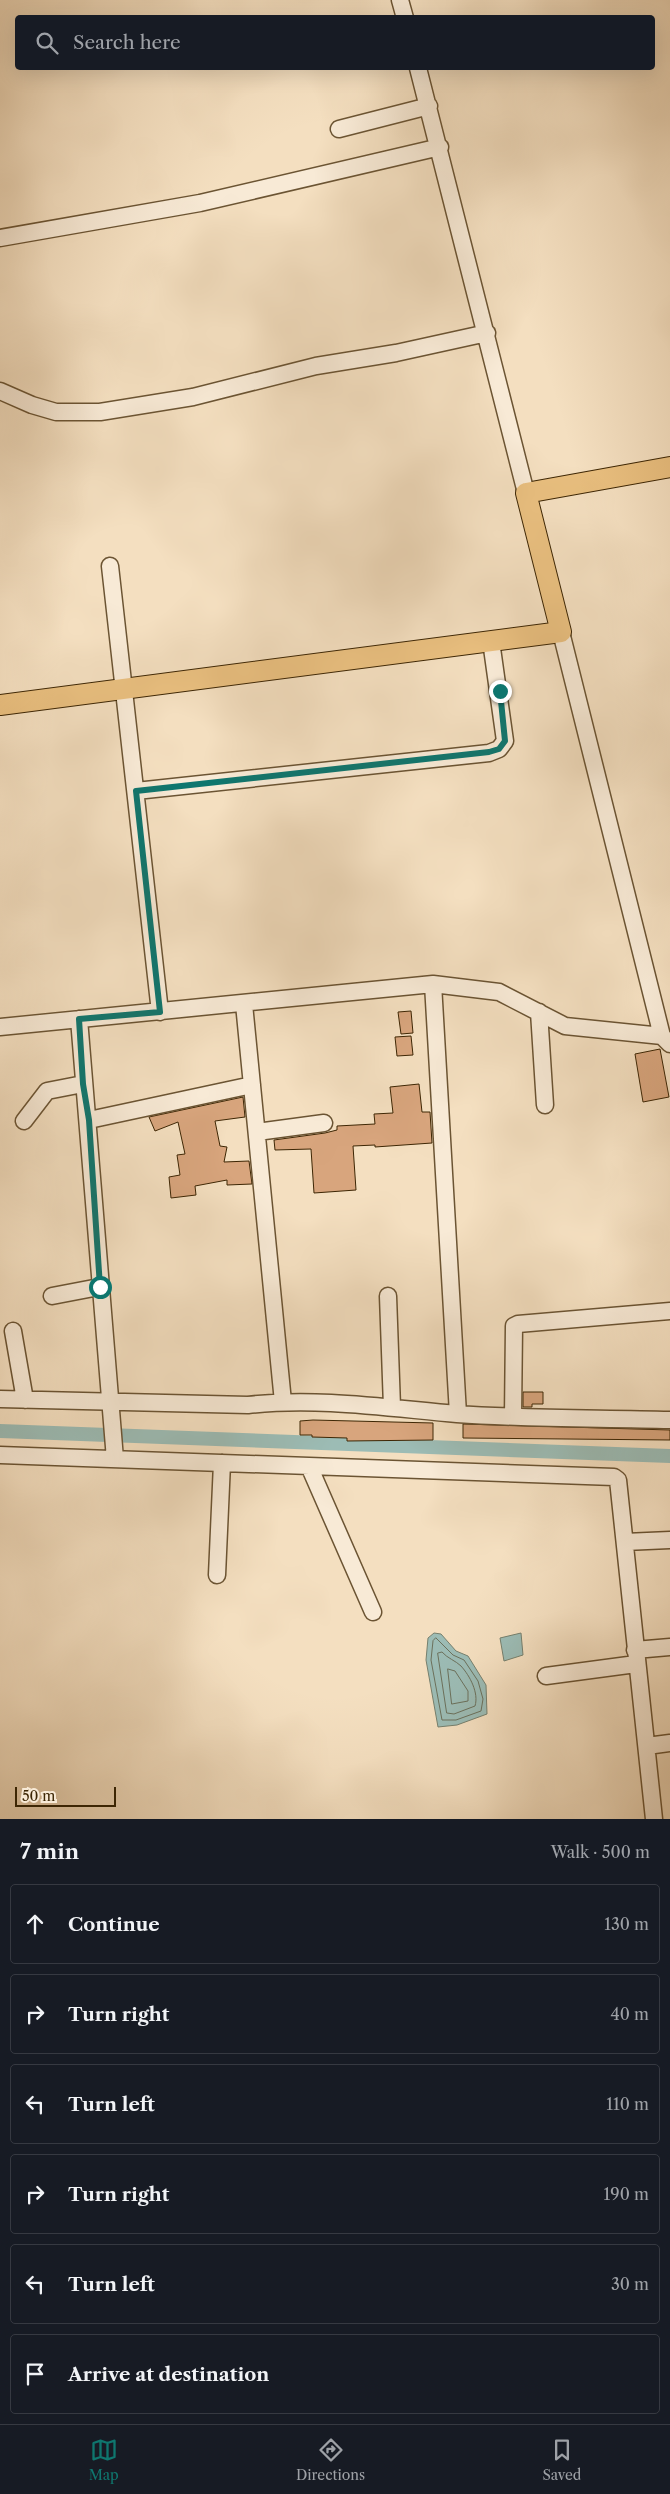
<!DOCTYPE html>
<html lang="en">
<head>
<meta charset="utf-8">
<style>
	body { margin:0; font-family:"Libre Caslon Text",serif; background:#242831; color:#f1f3f6 }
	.scale { position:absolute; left:15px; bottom:12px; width:101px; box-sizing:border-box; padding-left:5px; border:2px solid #3d2604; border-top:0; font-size:14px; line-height:18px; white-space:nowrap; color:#3d2604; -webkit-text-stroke:4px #f8ead6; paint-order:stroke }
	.stop { position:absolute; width:15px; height:15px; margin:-11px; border:4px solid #0f766e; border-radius:50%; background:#fff }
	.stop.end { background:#0f766e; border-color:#fff; box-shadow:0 1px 5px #0008 }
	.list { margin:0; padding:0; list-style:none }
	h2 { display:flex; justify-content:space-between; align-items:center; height:65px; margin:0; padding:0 20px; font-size:21px }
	h2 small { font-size:16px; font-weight:400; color:#9ea1a6 }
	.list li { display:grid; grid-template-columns:32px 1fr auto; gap:15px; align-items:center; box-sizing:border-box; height:80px; margin:0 10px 10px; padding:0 10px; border:1px solid #363941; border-radius:5px }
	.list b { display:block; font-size:19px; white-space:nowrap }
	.list em { font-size:16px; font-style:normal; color:#9ea1a6 }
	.icon { flex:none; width:28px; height:28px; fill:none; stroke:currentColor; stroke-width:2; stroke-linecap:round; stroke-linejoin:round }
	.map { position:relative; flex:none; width:670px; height:1819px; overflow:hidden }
	.search { position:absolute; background:#171b24; box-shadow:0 5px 20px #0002; left:15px; right:15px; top:15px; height:55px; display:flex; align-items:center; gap:12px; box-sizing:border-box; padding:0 18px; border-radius:5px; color:#9ea1a6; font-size:19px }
	.sheet { height:605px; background:#171b24 }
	nav { display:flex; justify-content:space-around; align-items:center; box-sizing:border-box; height:70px; border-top:1px solid #363941; background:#171b24; font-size:14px; color:#9ea1a6 }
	nav a { display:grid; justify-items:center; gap:2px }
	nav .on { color:#0f766e }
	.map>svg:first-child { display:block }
	.water { fill:#9cbcb5; stroke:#76806e }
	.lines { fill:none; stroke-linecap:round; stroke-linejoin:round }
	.shore { stroke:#6c715c; stroke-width:1 }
	.canal { stroke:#9cbcb5; stroke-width:14 }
	.building { fill:#d8a57d; stroke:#3d2604 }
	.minor-casing { stroke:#6b5433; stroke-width:19 }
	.major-casing { stroke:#3d2604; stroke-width:22 }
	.minor { stroke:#f8ead6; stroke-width:16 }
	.major { stroke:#eac080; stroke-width:20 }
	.route { stroke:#0f766e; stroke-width:6 }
</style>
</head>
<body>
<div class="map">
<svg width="670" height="1819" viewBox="0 0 670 1819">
	<rect width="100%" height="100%" fill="#f4dfc0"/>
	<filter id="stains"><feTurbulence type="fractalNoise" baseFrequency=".004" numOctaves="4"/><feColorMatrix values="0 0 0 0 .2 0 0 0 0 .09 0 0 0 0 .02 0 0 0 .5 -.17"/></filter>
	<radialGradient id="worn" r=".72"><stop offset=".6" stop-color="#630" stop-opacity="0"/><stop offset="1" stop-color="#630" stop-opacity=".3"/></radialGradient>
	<!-- water -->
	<path class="water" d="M434 1633 441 1634 456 1651 468 1656 486 1685 487 1714 457 1725 438 1727 426 1660 428 1638Z
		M521 1633 523 1655 504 1661 500 1638Z"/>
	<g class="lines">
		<!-- shore -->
		<path class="shore" d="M436 1638 453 1655 464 1660 478 1681 483 1699 481 1711 456 1720H442L431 1660 433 1641Z
			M438 1653 442 1652C447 1658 456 1661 461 1666 470 1676 479 1693 475 1706L454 1714 447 1713Z
			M448 1669 455 1671 468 1691V1701L452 1704Z"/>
		<!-- canal -->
		<path class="canal" d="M0 1431 670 1456"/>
	</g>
	<!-- building -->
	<path class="building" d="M411 1011 413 1033 401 1034 398 1012Z
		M411 1036 413 1055 397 1056 395 1037Z
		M660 1049 669 1097 643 1102 635 1054Z
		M419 1084 422 1112H430L432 1143 375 1147V1145L353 1146 356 1190 314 1193 311 1149 275 1150 274 1140 325 1133 337 1130V1126L375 1124 374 1114 393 1113 390 1087Z
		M243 1097 245 1117 215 1121 220 1146 227 1147 224 1162 249 1161 252 1184 227 1185V1180L195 1186 196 1195 171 1198 169 1177 180 1175 177 1155 185 1154 178 1122 155 1131 149 1117Z
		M523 1392H543V1404H532V1407H523Z
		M313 1420 433 1423V1440L347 1441V1438L312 1437V1435H300V1421Z
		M463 1424 670 1430V1440L463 1438Z"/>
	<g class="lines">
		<!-- minor casing -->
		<g class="minor-casing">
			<path id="minor" d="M400 0 405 18
				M418 68 526 493
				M339 129 429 106
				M0 238 200 203 440 147
				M0 391 32 405 56 412H100L193 397 316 366 396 353 487 333
				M110 566 160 1012
				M561 632 662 1036
				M136 791 489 753 499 749 505 741 491 641
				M433 984 458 1414
				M244 1004 283 1402
				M539 1012 545 1105
				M79 1019 115 1459
				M0 1027 433 984 499 992 565 1026 662 1036 670 1044
				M89 1120 252 1085
				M24 1121 47 1091 83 1084
				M257 1132 324 1123
				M52 1296 99 1287
				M388 1296 392 1407
				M13 1331 25 1400
				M0 1399 248 1405C317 1397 388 1408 457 1414 528 1419 599 1418 670 1420
				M513 1416 514 1326 518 1324 670 1311
				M0 1455 614 1477 618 1480 654 1819
				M309 1466 373 1612
				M625 1542 670 1540
				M217 1575 222 1463
				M635 1650 670 1647
				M546 1676 636 1664
				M647 1746 670 1743"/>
		</g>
		<!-- major casing -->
		<g class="major-casing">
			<path id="major" d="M0 705 561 632 526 493 670 467"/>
		</g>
		<!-- minor -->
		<use href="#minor" class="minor"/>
		<!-- major -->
		<use href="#major" class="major"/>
	</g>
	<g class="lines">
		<!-- route -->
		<path class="route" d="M100 1287 89 1120 83 1084 79 1019 160 1012 136 791 489 752 499 749 505 741 500 691"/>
	</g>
	<rect width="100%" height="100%" filter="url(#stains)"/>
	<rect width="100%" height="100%" fill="url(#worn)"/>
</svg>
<div class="scale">50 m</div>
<div class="stop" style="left:100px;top:1287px"></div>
<div class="stop end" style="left:500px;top:691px"></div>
<div class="search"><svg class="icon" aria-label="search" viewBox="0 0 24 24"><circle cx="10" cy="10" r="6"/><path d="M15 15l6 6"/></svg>Search here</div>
</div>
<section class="sheet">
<h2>7 min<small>Walk · 500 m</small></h2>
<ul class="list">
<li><svg class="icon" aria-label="ahead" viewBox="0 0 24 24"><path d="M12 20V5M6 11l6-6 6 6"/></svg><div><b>Continue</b></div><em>130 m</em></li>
<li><svg class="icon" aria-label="right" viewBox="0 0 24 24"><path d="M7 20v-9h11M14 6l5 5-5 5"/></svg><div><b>Turn right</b></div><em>40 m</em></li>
<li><svg class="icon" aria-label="left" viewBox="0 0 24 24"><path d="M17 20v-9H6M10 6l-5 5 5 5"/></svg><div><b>Turn left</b></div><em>110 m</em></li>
<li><svg class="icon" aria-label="right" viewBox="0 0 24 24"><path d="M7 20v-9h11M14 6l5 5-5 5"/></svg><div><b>Turn right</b></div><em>190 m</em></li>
<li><svg class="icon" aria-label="left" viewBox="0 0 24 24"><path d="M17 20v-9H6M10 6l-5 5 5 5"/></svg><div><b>Turn left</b></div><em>30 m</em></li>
<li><svg class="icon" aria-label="arrive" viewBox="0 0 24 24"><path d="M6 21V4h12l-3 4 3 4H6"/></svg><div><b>Arrive at destination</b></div></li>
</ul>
</section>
<nav>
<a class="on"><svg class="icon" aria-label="map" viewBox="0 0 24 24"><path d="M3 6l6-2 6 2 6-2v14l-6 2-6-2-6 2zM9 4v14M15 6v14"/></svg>Map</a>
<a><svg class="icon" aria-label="directions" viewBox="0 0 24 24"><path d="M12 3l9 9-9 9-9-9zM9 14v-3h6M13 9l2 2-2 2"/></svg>Directions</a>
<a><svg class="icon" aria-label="saved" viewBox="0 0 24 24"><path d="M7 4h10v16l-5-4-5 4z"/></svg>Saved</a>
</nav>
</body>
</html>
